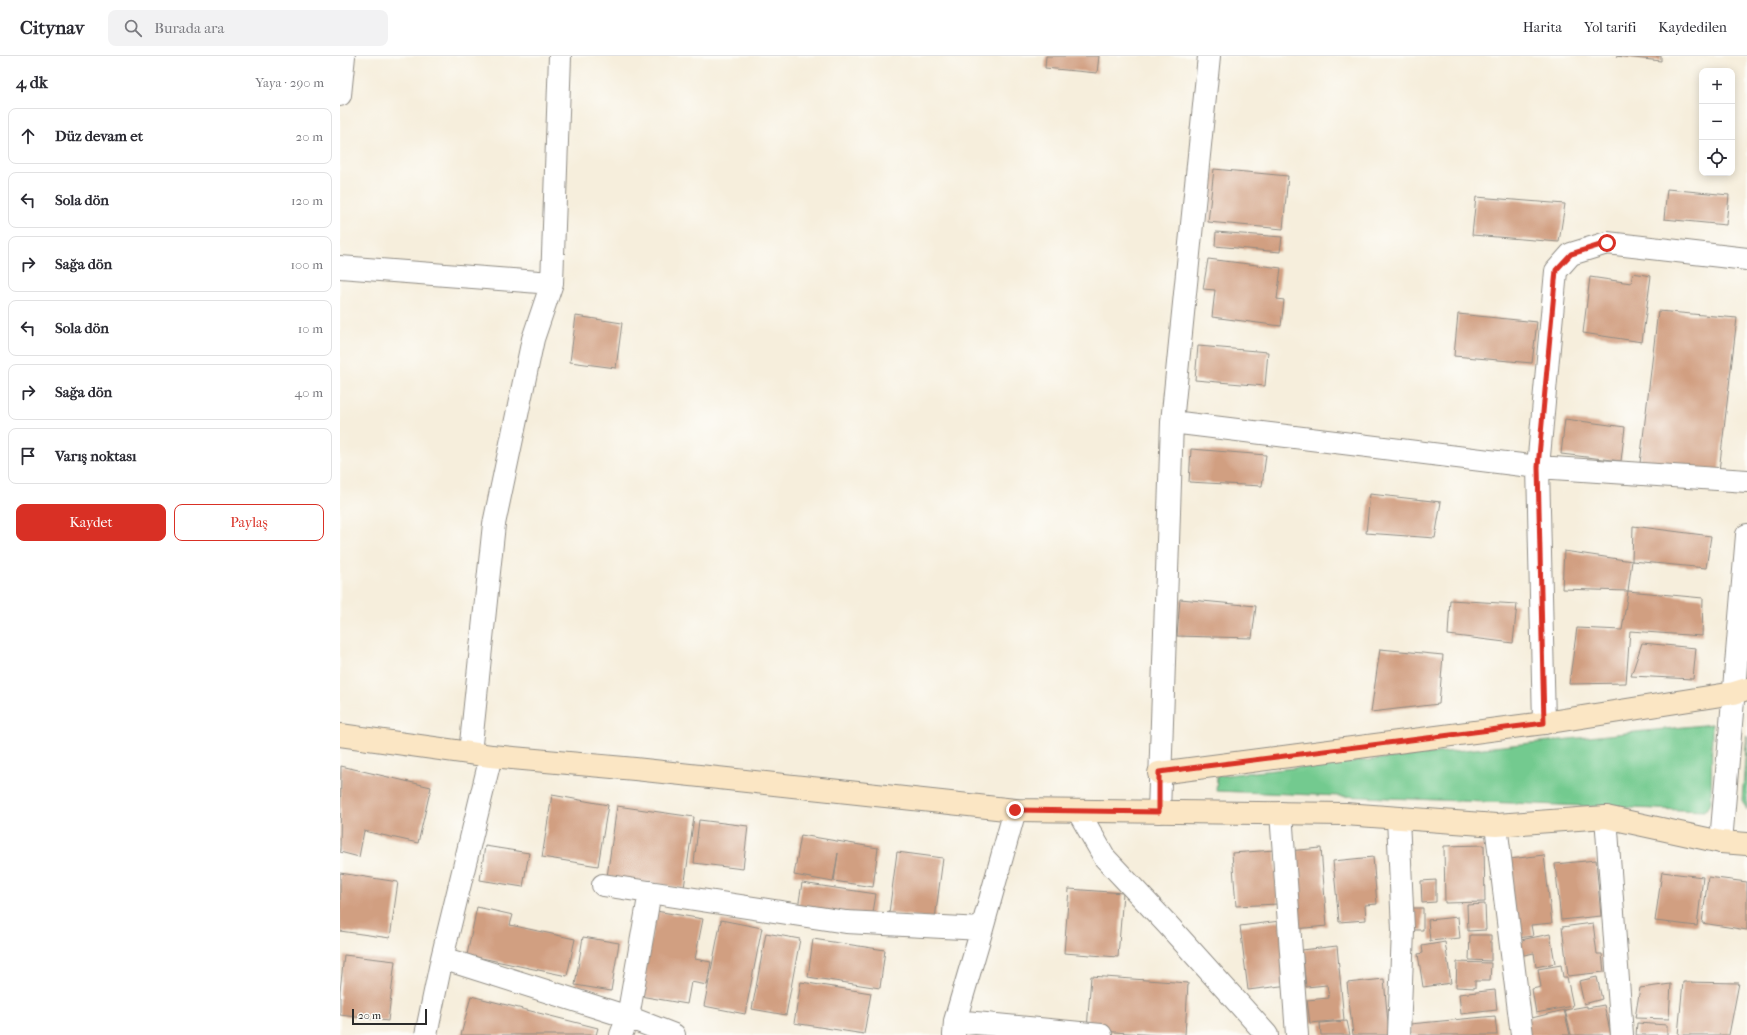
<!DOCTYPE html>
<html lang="tr">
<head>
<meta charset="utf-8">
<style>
	body { margin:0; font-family:"IM FELL French Canon",serif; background:#f2f2f3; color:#2b2b33 }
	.controls { position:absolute; right:12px; top:12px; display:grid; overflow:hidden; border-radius:8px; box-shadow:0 2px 10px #0003 }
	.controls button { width:36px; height:36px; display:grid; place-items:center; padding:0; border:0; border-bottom:1px solid #e1e1e2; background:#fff; color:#2b2b33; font:20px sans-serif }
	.scale { position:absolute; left:12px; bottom:10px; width:75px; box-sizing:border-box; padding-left:4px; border:2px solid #2b2b2b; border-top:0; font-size:11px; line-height:14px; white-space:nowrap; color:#2b2b2b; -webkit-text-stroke:3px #fdfcf7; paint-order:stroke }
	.stop { position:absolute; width:12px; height:12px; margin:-9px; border:3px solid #d93025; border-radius:50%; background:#fff }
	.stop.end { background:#d93025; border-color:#fff; box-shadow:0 1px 4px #0008 }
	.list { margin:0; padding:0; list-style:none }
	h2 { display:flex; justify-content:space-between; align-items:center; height:52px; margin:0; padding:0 16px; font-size:17px }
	h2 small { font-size:13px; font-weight:400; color:#7c7c81 }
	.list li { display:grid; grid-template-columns:26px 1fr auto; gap:12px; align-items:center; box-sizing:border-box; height:56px; margin:0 8px 8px; padding:0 8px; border:1px solid #e1e1e2; border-radius:8px }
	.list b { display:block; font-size:15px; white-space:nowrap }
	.list em { font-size:13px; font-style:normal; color:#7c7c81 }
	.actions { display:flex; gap:8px; padding:12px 16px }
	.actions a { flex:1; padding:9px 0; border:1px solid #d93025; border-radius:8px; text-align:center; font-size:14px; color:#d93025 }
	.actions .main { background:#d93025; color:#fff }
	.icon { flex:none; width:22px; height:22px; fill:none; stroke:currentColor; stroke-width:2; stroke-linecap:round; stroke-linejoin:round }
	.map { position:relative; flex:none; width:1407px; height:979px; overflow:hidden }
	header { display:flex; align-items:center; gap:24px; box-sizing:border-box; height:56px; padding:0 20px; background:#fff; border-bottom:1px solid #e1e1e2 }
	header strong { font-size:19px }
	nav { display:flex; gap:22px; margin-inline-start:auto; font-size:14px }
	.search { width:280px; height:36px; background:#f2f2f3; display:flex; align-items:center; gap:10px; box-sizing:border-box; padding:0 14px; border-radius:8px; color:#7c7c81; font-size:15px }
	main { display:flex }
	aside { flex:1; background:#fff }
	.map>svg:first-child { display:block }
	.green { fill:#73ca8f; stroke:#4f7a5d }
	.building { fill:#d19f81 }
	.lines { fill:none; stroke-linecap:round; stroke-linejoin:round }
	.street-casing { stroke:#908c84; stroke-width:24 }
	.secondary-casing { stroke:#908c84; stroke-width:24 }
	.street { stroke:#fff; stroke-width:22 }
	.secondary { stroke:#fbe6c4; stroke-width:22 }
	.route { stroke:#d93025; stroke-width:5 }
</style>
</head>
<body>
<header>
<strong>Citynav</strong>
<div class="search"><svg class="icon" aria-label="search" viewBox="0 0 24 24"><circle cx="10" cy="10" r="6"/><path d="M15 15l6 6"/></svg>Burada ara</div>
<nav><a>Harita</a><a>Yol tarifi</a><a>Kaydedilen</a></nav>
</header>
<main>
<aside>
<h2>4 dk<small>Yaya · 290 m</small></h2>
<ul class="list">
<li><svg class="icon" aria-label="ahead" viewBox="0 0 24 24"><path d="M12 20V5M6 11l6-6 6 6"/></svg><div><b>Düz devam et</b></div><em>20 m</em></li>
<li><svg class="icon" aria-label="left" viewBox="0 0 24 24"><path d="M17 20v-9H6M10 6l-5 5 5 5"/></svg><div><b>Sola dön</b></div><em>120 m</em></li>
<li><svg class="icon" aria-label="right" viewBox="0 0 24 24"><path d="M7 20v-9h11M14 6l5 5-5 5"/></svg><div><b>Sağa dön</b></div><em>100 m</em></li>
<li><svg class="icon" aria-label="left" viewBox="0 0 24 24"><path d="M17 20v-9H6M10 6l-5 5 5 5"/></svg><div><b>Sola dön</b></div><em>10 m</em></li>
<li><svg class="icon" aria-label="right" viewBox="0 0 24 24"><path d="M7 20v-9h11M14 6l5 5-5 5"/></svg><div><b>Sağa dön</b></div><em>40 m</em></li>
<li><svg class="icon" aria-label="arrive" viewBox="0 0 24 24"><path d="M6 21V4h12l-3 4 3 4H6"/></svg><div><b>Varış noktası</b></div></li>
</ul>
<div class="actions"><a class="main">Kaydet</a><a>Paylaş</a></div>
</aside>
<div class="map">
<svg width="1407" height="979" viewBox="0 0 1407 979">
	<rect width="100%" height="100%" fill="#fdfcf7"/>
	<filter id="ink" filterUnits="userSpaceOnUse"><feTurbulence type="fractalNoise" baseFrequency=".025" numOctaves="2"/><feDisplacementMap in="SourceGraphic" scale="8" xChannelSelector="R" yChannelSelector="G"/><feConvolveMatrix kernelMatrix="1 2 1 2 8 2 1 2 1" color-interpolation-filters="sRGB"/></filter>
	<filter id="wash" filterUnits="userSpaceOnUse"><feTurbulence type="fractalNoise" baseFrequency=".012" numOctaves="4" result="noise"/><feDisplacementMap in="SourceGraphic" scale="16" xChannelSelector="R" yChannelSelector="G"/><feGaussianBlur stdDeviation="0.9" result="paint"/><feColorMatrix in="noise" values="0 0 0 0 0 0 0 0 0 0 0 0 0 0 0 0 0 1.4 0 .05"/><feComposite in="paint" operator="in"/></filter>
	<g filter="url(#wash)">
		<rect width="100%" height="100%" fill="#f6eedc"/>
		<!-- green -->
		<path class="green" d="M1372 668 1371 746 1365 755 876 735 877 720Z
			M1407 679V754L1402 744Z"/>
		<g id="blocks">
			<!-- building -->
			<path class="building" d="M706 0H759L757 17 705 12Z
				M1276 0H1321V5Z
				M874 113 948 120 943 173 868 166Z
				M1327 133 1389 139 1386 169 1324 163Z
				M1136 141 1225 148 1219 186 1132 179Z
				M876 176 942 181 940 196 875 190Z
				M868 203 941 212 937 243 944 244 941 270 872 261 875 234 863 233Z
				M1293 217 1311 220 1302 286 1243 277 1250 221 1291 227Z
				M1318 255 1397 262 1379 415 1300 407Z
				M1118 258 1197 266 1192 307 1114 300Z
				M236 260 282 267 276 312 230 306Z
				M858 290 928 296 925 330 855 324Z
				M1225 363 1285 371 1281 405 1221 398Z
				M851 393 926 399 922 430 849 426Z
				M1030 438 1101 446 1095 482 1026 477Z
				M1293 470 1371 480 1366 512 1292 505Z
				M1224 495 1292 505 1288 535 1222 533Z
				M1288 535 1363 542 1362 580 1290 575 1286 627 1229 628 1237 572 1282 574Z
				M840 543 916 550 912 582 837 580Z
				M1110 544 1177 548 1173 587 1108 579Z
				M1302 587 1356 592 1353 623 1291 620Z
				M1040 593 1103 599 1099 648 1031 656Z
				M1 710 91 731 78 787 24 775 19 801 0 796Z
				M212 739 268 749 258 810 202 801Z
				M277 750 354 761 344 832 267 821Z
				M359 764 408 770 403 813 354 807Z
				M461 779 538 792 533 831 494 825 498 797 493 826 454 819Z
				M1144 789 1145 846 1105 847 1104 790Z
				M145 790 189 797 183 831 140 824Z
				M981 792 987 870 954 873 948 795Z
				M935 794 938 848 896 850 892 797Z
				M557 796 603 802 595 863 549 857Z
				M1204 799 1212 867 1191 869 1193 880 1170 883 1161 804Z
				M1033 801 1037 848 1025 849 1026 864 999 866 993 805Z
				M1256 804 1261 860 1221 864 1215 808Z
				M1322 816 1363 821 1357 870 1315 865Z
				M0 817 58 826 50 882 0 875Z
				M1368 821 1407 826V874L1362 867Z
				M1096 824V846L1082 847 1081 825Z
				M462 827 536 838 532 863 458 852Z
				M729 833 783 837 778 901 724 897Z
				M1145 848 1146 874 1128 875 1127 849Z
				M137 851 173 859 170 869 235 883 227 920 127 899Z
				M1068 852H1083V874H1069Z
				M316 855 363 863 355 903 371 906 367 929 351 926 347 948 300 940Z
				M1118 861 1120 882 1090 885 1088 864Z
				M381 864 422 872 405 958 364 950Z
				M940 865 949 929 908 934 900 870Z
				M1253 867 1257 898H1262L1264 916 1228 920 1222 871Z
				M426 877 460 883 446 959 412 953Z
				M1210 878 1215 907 1196 911 1194 897 1174 901 1171 886Z
				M1130 879H1151V905L1129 904Z
				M243 881 279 887 271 935 235 929Z
				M473 883 545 894 540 932 468 921Z
				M1105 886 1111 927 1083 931 1078 898 1083 897 1082 890Z
				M997 890 1004 964 970 967 967 944 989 942 987 929 966 931 962 894Z
				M4 899 55 905 48 965 0 959V935Z
				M1117 906 1151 907 1150 925H1135V932L1116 931Z
				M1221 909 1223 921H1227L1233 950 1196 957 1192 933 1201 931 1198 913Z
				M751 920 848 927 845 979H816L747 974Z
				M1257 921 1262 943 1244 948 1239 925Z
				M1044 923 1049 979H1013L1007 927Z
				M461 926 531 937 524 978 454 967Z
				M1343 926 1399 927 1389 979H1338Z
				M1331 928 1329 963 1295 962 1300 932Z
				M1155 934 1157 954 1121 958 1119 938Z
				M131 940 258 972 256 979H121Z
				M1264 949 1271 979H1231L1225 954 1247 950V952Z
				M1224 954 1230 979H1188L1184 964Z
				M1155 960 1157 979H1071L1070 968Z
				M1007 965 1010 979H981L980 967Z
				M1297 967 1327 969V979H1296Z"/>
		</g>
	</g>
	<g filter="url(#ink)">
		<use href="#blocks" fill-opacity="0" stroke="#908c84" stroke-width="1"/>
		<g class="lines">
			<!-- street casing -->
			<g class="street-casing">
				<path id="street" d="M0 39 4 0
					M0 211 212 227
					M832 366 1198 411 1407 425
					M1204 667 1198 411 1216 215 1231 198 1267 187 1407 203
					M130 697 154 468 193 283 212 227 220 0
					M738 755 765 802 828 869 927 979
					M819 756 832 366 869 0
					M941 757 957 979
					M1266 761 1282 979
					M1058 762 1063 874 1059 979
					M1156 769 1182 979
					M1381 786 1407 479
					M263 829 506 866 642 873
					M102 902 288 961 334 979
					M615 965 761 979
					M86 979 102 902 151 700
					M281 979 288 961 310 836
					M614 979 615 965 642 873 675 754"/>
			</g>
			<!-- secondary casing -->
			<g class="secondary-casing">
				<path id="secondary" d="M0 679 151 700 295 713 675 754 1005 758 1156 769 1266 761 1381 786 1407 788
					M819 717 1204 667 1394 637 1407 633"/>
			</g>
			<!-- street -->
			<use href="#street" class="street"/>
			<!-- secondary -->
			<use href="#secondary" class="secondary"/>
		</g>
	</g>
	<g class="lines" filter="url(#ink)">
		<!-- route -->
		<path class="route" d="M675 754 819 756V716L1204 667 1198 411 1216 214 1231 198 1267 187"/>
	</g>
</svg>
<div class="controls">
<button>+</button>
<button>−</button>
<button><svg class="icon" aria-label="locate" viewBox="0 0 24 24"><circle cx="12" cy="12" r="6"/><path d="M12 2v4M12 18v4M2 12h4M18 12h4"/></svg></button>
</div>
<div class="scale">20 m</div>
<div class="stop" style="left:1267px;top:187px"></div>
<div class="stop end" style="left:675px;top:754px"></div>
</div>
</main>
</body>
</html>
